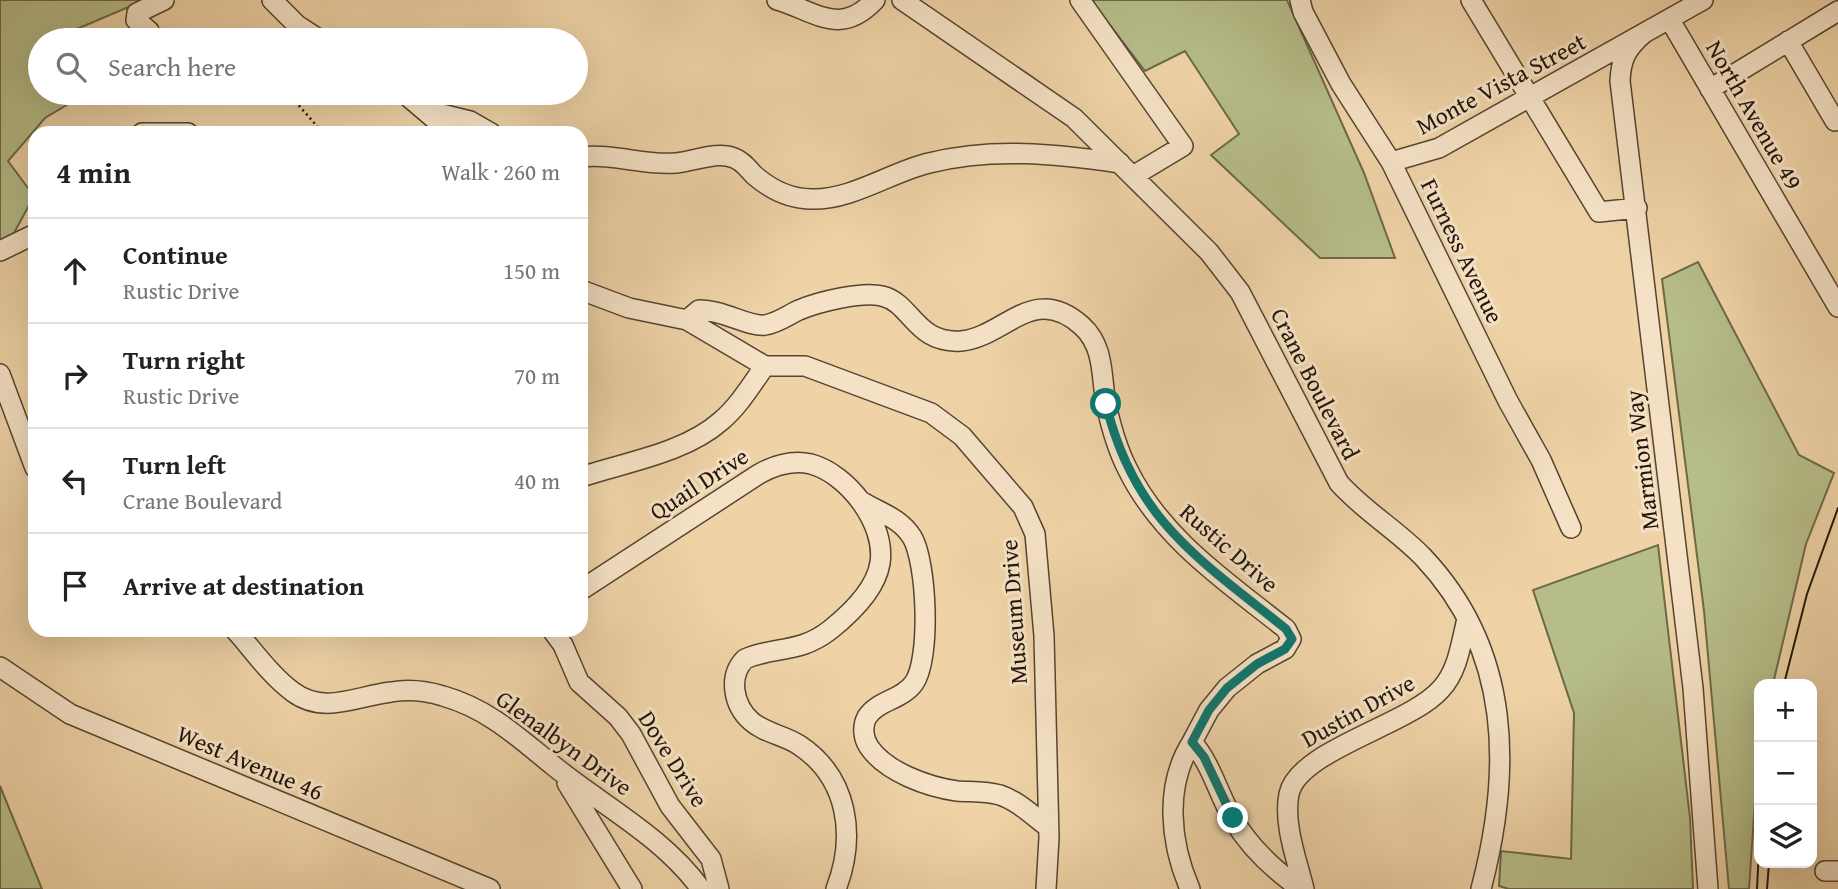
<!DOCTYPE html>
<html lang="en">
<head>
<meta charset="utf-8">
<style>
	body { margin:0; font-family:"Gentium Book Plus",serif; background:#f2f2f2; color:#222 }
	.controls { position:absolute; right:21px; bottom:21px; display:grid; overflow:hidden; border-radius:14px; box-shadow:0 7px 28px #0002 }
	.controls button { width:63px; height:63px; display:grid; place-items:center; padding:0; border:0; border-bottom:2px solid #e0e0e0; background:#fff; color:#222; font:35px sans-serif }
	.stop { position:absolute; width:21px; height:21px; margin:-16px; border:5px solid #0f766e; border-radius:50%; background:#fff }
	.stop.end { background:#0f766e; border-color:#fff; box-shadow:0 2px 7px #0008 }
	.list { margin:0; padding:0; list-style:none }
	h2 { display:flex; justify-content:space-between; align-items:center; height:91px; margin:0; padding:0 28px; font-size:30px }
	h2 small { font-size:23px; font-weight:400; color:#767676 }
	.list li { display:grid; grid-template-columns:46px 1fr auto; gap:21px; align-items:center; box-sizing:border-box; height:105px; padding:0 28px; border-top:2px solid #e0e0e0 }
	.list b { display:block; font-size:26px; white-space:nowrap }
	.list p { margin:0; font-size:23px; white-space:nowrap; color:#767676 }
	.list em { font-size:23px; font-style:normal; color:#767676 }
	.icon { flex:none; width:38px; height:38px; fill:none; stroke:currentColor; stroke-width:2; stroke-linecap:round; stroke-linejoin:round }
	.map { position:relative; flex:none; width:1838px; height:889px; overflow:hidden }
	.search { position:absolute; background:#fff; box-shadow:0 7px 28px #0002; left:28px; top:28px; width:560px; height:77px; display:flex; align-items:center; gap:18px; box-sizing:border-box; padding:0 24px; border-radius:38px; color:#767676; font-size:26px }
	.panel { position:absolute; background:#fff; box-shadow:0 7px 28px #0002; left:28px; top:126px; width:560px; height:511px; border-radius:21px }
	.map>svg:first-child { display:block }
	.green { fill:#b6bd89; stroke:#6c6a48; stroke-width:2 }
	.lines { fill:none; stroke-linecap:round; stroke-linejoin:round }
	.minor-casing { stroke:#554530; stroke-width:22 }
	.path { stroke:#221608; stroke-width:2.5; stroke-dasharray:2 3.5; stroke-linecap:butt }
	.minor { stroke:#f5e2c6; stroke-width:19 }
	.tram { stroke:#221608; stroke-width:2 }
	.route { stroke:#0f766e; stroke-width:9 }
	.labels { text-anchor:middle; stroke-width:6; stroke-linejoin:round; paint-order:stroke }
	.street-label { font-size:24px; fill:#221608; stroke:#f5e2c6 }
</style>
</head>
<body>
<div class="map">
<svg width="1838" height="889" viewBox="0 0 1838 889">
	<rect width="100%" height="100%" fill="#efd3a7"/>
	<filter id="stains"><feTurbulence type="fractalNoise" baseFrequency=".00286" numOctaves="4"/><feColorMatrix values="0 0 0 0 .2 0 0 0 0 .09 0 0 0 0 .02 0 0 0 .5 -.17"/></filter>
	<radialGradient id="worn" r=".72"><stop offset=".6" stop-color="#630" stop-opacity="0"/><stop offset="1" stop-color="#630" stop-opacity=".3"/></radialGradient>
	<!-- green -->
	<path class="green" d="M0 0H145L51 40H40V93H70L75 100 45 118 8 161 34 196 14 233 0 242Z
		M1091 0H1287L1364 173 1395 258H1320L1211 155 1239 134 1185 51 1145 71Z
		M1698 262 1799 455 1834 473 1806 544 1773 684H1759V743L1749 889H1729L1704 611 1662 279Z
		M1658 545 1690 818 1693 889H1509L1499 886 1501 851 1571 859 1574 713 1533 590Z
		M0 786 42 889H0Z"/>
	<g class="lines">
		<!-- minor casing -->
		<g class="minor-casing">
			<path id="minor" d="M272 0 297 25 320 40
				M777 0C817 12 840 37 875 0
				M902 0 1074 118 1209 252 1240 292 1339 483C1364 511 1397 530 1423 557 1512 651 1512 771 1481 889
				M1080 0 1183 146 1133 176
				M1300 0 1303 12 1341 84 1391 162 1508 401 1541 460 1571 528
				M1471 0 1599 212 1637 208
				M1670 20 1838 307
				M149 31 136 20 137 13 164 0
				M1643 34C1626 49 1621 59 1620 81L1693 688 1708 889
				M1788 41 1835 121
				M1710 89 1838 11
				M404 93 451 133
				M429 111 470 121 491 133
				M142 133H188
				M581 157C614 153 644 166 676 163 695 161 717 151 734 158 743 161 748 169 754 175 770 189 790 199 812 199 852 200 891 172 929 163 993 147 1056 154 1120 163
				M1391 162 1439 148 1703 0
				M0 251 35 234
				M581 290 629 308 687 320 765 366H805L931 413 962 436 1023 507 1035 534 1044 636 1049 838 1046 889
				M687 320 699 310C724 310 748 327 765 325 778 323 788 315 799 310 818 302 862 291 882 296 912 303 915 344 961 341 1005 337 1033 282 1082 326 1105 347 1101 377 1106 404 1111 427 1117 449 1128 470 1162 539 1227 582 1286 629L1291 639 1285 649 1257 664 1227 688 1209 710 1192 742
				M0 374 35 468
				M581 477C626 462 685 453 721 421 739 406 751 385 765 366
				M861 501C880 513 899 517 912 537 927 562 931 659 914 683 902 700 878 700 867 717 862 726 863 738 869 747 886 772 928 787 957 791 972 792 986 791 1000 795 1018 801 1033 816 1048 827
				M581 590 759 474C775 465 793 460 811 464 848 474 886 524 880 563 876 589 850 614 830 630 799 654 775 646 745 659 728 676 733 705 751 721 764 733 784 735 799 745 849 778 856 837 836 889
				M235 630C253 650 271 676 293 692 324 715 357 696 391 692 408 689 427 691 443 696 489 709 519 738 555 767 605 807 663 837 701 889
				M552 630 563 645 579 682 618 717 631 734 670 806 711 859 719 889
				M0 667 70 714 490 889
				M567 783 632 889
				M1825 871H1838
				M1190 889C1170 843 1164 786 1192 742 1212 765 1218 794 1233 819 1250 848 1274 870 1301 889
				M1304 889C1297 860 1283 824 1289 794 1298 750 1410 725 1441 689 1458 671 1461 643 1467 619"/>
		</g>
		<!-- path -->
		<path class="path" d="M164 36 178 40
			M288 93 323 133"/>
		<!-- minor -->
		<use href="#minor" class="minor"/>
		<!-- tram -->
		<path class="tram" d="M1784 684 1807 594 1838 508
			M1757 889 1759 848
			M1767 889 1769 863"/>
	</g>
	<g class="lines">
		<!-- route -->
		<path class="route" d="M1106 404C1134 520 1199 559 1286 629L1292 639 1285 649 1257 664 1227 688 1209 710 1192 742 1204 757 1233 818"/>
	</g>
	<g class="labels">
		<!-- street labels -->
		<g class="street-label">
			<text transform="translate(1501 84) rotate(-28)" y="8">Monte Vista Street</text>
			<text transform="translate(1754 115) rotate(60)" y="8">North Avenue 49</text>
			<text transform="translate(1462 251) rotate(64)" y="8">Furness Avenue</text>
			<text transform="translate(1315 384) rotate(63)" y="8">Crane Boulevard</text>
			<text transform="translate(1642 460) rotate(-97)" y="8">Marmion Way</text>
			<text transform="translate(699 484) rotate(-33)" y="8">Quail Drive</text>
			<text transform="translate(1229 548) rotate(41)" y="8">Rustic Drive</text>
			<text transform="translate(1014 612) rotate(-94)" y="8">Museum Drive</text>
			<text transform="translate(1358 711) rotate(-29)" y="8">Dustin Drive</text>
			<text transform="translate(564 743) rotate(36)" y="8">Glenalbyn Drive</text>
			<text transform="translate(673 759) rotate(58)" y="8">Dove Drive</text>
			<text transform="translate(250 763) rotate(23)" y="8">West Avenue 46</text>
		</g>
	</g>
	<rect width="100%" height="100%" filter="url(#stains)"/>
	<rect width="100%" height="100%" fill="url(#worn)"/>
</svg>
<div class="controls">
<button>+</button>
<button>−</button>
<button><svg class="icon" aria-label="layers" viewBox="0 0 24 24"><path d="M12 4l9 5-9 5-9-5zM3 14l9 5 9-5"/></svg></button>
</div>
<div class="stop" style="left:1106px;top:404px"></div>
<div class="stop end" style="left:1233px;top:818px"></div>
<div class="search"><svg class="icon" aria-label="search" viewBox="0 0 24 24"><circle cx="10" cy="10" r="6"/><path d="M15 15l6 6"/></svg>Search here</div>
<section class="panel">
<h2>4 min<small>Walk · 260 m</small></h2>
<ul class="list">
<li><svg class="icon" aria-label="ahead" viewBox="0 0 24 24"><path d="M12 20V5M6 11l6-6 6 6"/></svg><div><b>Continue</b><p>Rustic Drive</p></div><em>150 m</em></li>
<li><svg class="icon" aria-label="right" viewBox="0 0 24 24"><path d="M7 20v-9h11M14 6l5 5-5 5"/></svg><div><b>Turn right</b><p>Rustic Drive</p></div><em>70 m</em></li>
<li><svg class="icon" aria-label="left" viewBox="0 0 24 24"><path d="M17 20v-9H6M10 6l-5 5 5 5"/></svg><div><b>Turn left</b><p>Crane Boulevard</p></div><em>40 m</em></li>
<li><svg class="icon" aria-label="arrive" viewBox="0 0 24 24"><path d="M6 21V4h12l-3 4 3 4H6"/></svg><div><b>Arrive at destination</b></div></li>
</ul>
</section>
</div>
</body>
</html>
